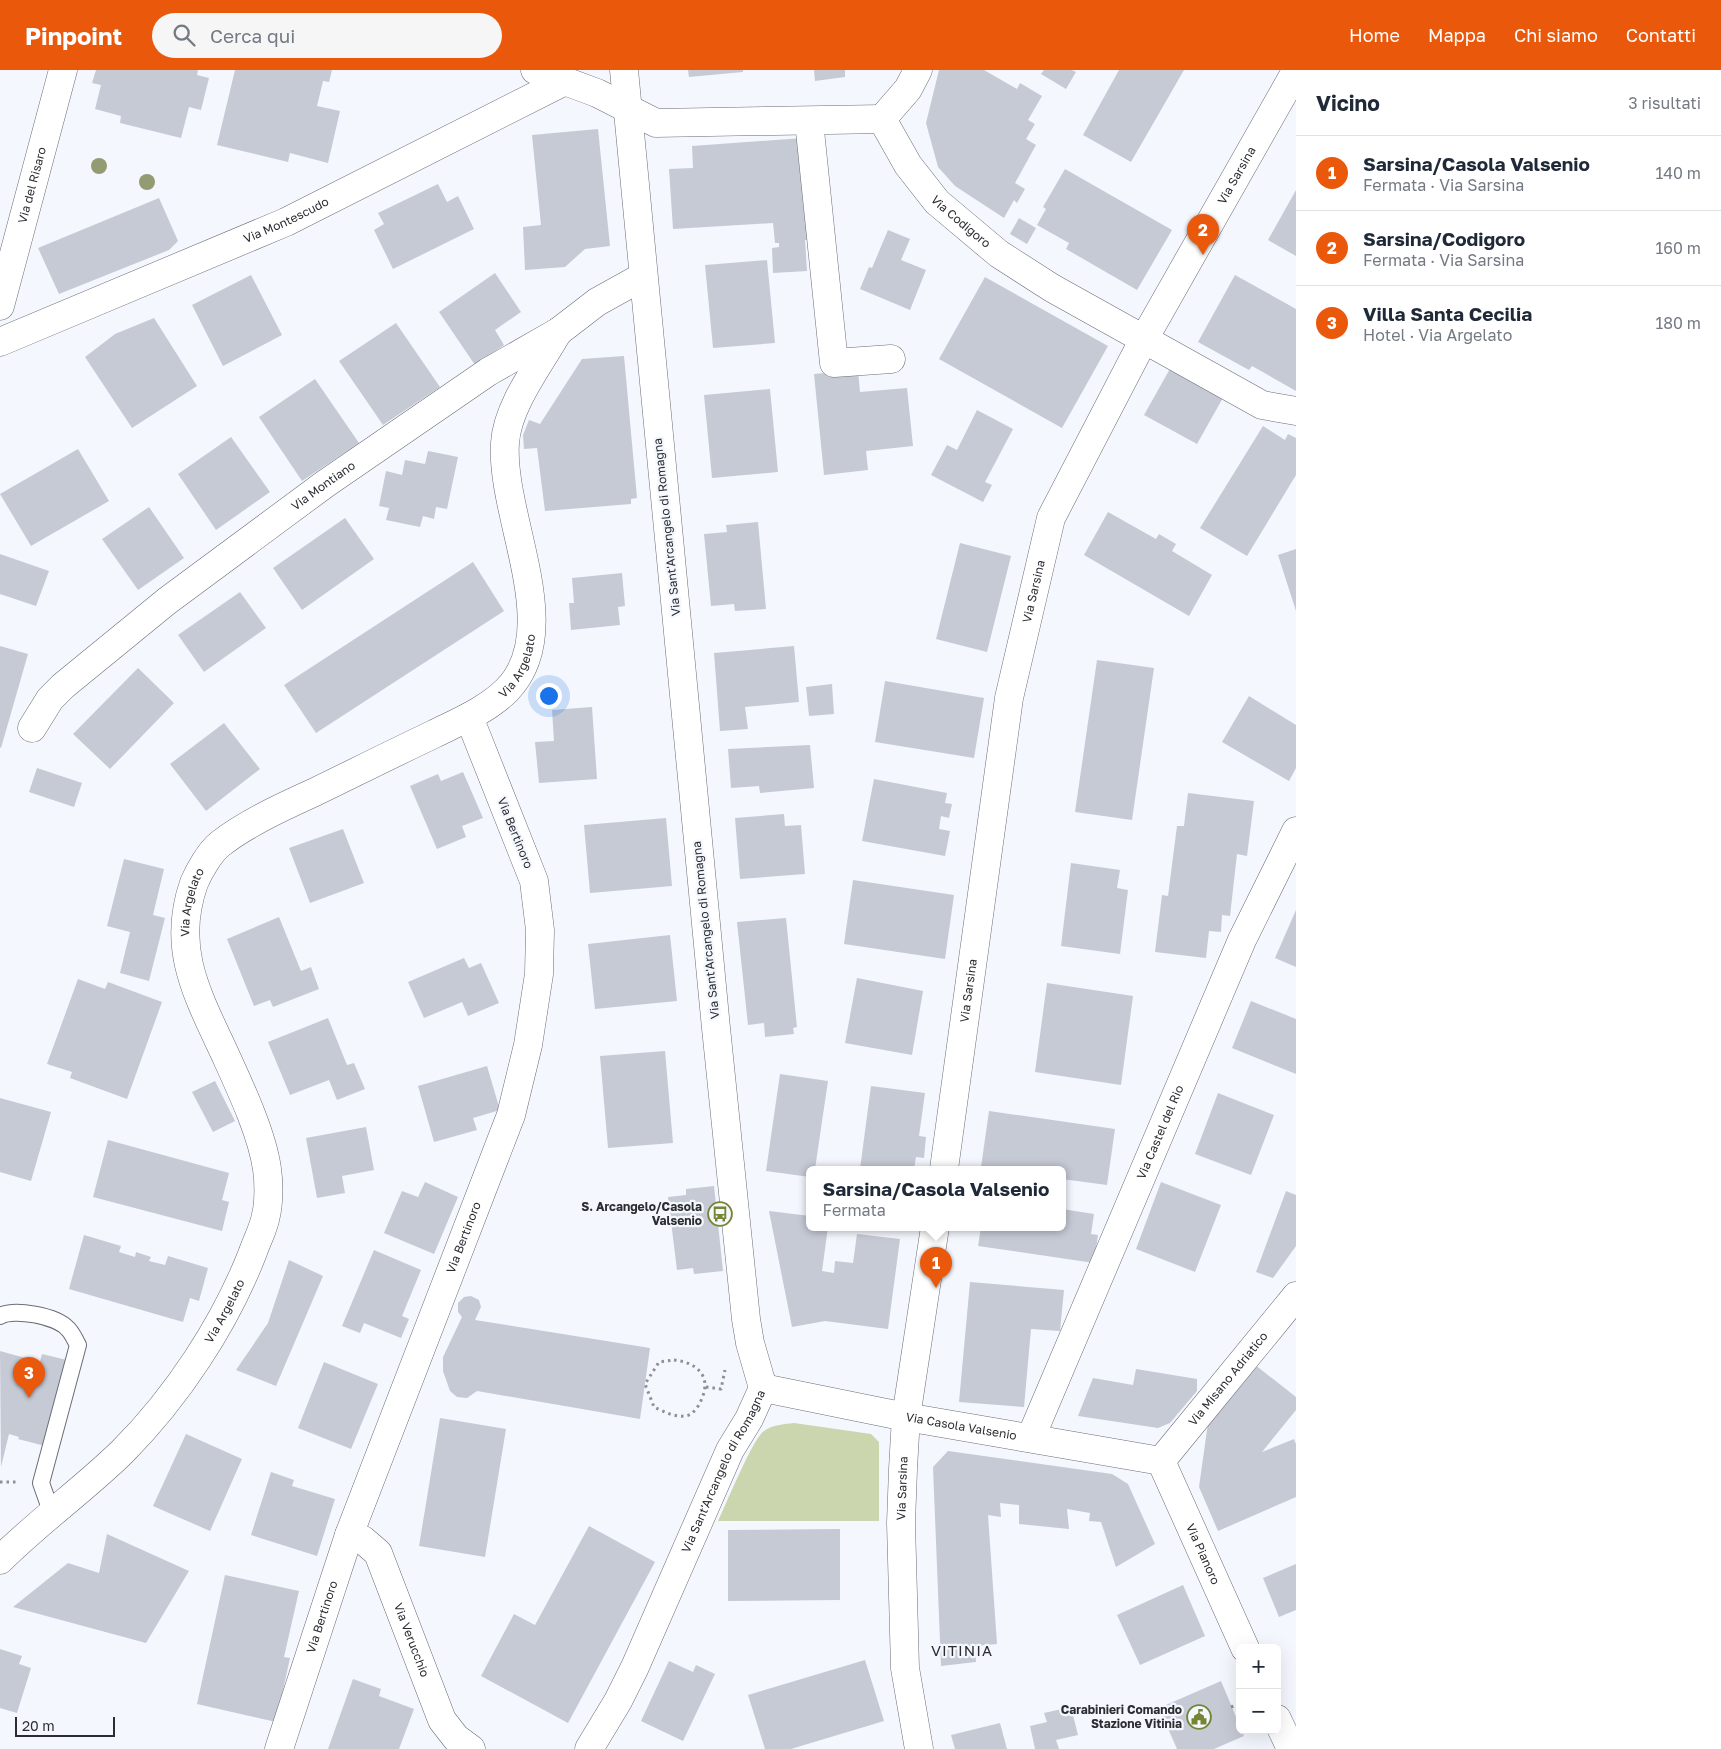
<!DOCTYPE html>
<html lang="it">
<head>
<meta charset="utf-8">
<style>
	body { margin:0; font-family:"Golos Text",sans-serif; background:#f6f6f7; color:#1f2937 }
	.controls { position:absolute; right:15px; bottom:15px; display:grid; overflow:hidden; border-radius:8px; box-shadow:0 5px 20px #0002 }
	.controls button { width:45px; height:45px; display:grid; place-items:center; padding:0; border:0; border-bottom:1px solid #e0e1e3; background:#fff; color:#1f2937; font:25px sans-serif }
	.scale { position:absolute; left:15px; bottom:12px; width:100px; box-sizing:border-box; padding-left:5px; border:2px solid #2b2d31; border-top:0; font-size:14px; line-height:18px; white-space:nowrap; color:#2b2d31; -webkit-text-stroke:4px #f4f7fd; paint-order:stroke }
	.you { position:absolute; left:548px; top:625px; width:18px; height:18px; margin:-12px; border:4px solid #fff; border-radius:50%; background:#1a73e8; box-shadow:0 0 0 8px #1a73e833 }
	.badge { display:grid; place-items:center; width:32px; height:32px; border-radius:50%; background:#ea580c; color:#fff; font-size:16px; font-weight:700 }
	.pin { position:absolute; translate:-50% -41px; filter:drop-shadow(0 1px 2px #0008) }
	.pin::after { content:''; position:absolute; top:26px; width:18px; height:15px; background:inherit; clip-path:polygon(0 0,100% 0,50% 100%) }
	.popup { position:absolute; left:806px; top:1096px; width:260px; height:65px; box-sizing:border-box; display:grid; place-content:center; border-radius:8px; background:#fff; filter:drop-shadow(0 1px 4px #0005); font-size:16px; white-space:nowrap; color:#747a83 }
	.popup b { font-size:19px; color:#1f2937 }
	.popup::after { content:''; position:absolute; left:50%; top:100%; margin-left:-10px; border:10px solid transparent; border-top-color:#fff }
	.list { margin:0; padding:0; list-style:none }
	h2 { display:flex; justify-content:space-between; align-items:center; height:65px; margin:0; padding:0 20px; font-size:21px }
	h2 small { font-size:16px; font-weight:400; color:#747a83 }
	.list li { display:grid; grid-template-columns:32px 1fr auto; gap:15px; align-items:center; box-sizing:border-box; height:75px; padding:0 20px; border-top:1px solid #e0e1e3 }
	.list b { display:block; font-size:19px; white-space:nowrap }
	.list p { margin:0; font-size:16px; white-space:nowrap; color:#747a83 }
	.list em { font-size:16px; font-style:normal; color:#747a83 }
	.icon { flex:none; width:28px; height:28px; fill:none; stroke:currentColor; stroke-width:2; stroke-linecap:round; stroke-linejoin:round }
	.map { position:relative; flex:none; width:1296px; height:1679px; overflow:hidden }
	header { display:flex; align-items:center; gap:30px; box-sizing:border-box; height:70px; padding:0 25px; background:#ea580c; color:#fff }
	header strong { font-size:24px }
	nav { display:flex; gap:28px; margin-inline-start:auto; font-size:18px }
	.search { width:350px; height:45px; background:#f6f6f7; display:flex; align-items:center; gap:12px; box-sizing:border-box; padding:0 18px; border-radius:28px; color:#747a83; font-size:19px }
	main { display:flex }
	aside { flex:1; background:#fff }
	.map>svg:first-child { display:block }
	.green { fill:#cbd5ae }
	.building { fill:#c6cad5 }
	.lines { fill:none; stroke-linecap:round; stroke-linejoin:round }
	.service-casing { stroke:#6a6d77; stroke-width:18 }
	.minor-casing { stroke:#6a6d77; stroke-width:29 }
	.path { stroke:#8d8f94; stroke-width:3; stroke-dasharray:2.5 4; stroke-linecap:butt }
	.service { stroke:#fff; stroke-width:16 }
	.minor { stroke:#fff; stroke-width:28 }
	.tree { fill:#939b73 }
	.labels { text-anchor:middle; stroke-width:4.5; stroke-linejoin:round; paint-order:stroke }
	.street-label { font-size:12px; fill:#2b2d31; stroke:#f4f7fd }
	.poi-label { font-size:12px; font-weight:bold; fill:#2b2d31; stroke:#f4f7fd; text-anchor:end }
	.quarter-label { font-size:15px; letter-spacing:1px; fill:#2b2d31; stroke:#f4f7fd }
</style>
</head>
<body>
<header>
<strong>Pinpoint</strong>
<div class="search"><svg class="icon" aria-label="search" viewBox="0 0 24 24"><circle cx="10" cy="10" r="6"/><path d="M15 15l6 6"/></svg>Cerca qui</div>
<nav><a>Home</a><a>Mappa</a><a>Chi siamo</a><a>Contatti</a></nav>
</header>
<main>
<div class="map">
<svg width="1296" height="1679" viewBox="0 0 1296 1679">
	<rect width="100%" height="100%" fill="#f4f7fd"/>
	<!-- green -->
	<path class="green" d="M794 1353 871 1364 879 1372V1451H718C726 1435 753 1368 764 1361 772 1355 784 1354 794 1353Z"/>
	<!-- building -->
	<path class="building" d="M96 0H198L197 5 209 8 201 40 189 37 181 68 120 53 121 46 95 39 101 15 92 13Z
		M235 0H332L329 12 323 11 317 36 340 41 328 93 290 83 288 92 217 75Z
		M688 0H743V2L689 7Z
		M814 0H845V7L815 11Z
		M939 0H984L1017 19 1020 13 1042 26 1028 50 1035 54 1026 69 1036 75 1015 113 1025 119 1017 133 1014 130 1004 148 955 116 938 97 926 53Z
		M1044 0H1072L1076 2 1066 19 1041 4Z
		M1119 0H1184L1131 92 1083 65Z
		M598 59 610 176 585 179 565 197 525 200 523 157 541 155 532 65Z
		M803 68 810 170H805L807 201 773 203 772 178 779 177V173H775L773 153 673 159 669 99 693 98 692 76Z
		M1065 99 1172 160 1137 220 1066 179 1069 173 1037 155 1046 139 1043 137Z
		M438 114 447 132 458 126 474 159 393 199 374 160 384 154 378 143Z
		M1296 120V186L1268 170Z
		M159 128 178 171 169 180 59 224 38 178Z
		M1019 148 1036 158 1027 174 1010 164Z
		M888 160 910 169 901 190 926 200 910 240 860 219 869 197 872 198Z
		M767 190 775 273 713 278 705 195Z
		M495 203 521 242 495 260 504 275 475 295 439 242Z
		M251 205 282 265 223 296 192 235Z
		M1235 205 1296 239V321L1252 296 1249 300 1198 272Z
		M985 207 1108 276 1062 358 939 289Z
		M154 248 197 316 132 358 85 287 115 264Z
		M396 253 440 317 383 355 339 291Z
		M624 286 637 428 631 429V434L545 441 537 378 524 379 523 365 529 350 540 354 582 289Z
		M1171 297 1224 326 1197 374 1144 345Z
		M858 300 860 322 907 318 913 376 866 381 868 400 824 405 814 304Z
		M315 309 359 373 302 411 259 347Z
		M770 319 778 402 712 408 704 325Z
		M977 340 1013 359 985 412 992 415 983 432 931 405 947 375 957 380Z
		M1263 356 1285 370 1288 364 1296 368V405L1247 486 1200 458Z
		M231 367 270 422 216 460 178 404Z
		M78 379 109 431 31 476 0 424Z
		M428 381 458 387 447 439 436 437 434 449 423 446 420 457 386 450 389 438 379 436 386 401 402 405 405 390 425 394Z
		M149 437 184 488 138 520 102 469Z
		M1108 442 1156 469 1159 464 1176 474 1172 481 1212 505 1189 546 1084 485Z
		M345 448 374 489 302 540 273 498Z
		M758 452 766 539 735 541 734 534 711 536 704 464 727 462 726 455Z
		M960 473 1011 486 987 582 936 569Z
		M1296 479V541L1278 485Z
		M0 484 49 501 36 536 0 524Z
		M473 492 504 541 316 663 284 615Z
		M622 503 625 536 618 537 620 555 571 560 569 533H574L572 508Z
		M240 522 266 558 204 602 178 565Z
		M0 576 28 584 1 678 0 677Z
		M794 576 799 632 745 637 748 659 720 661 714 583Z
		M1097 590 1154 598 1132 750 1075 742Z
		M138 598 174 633 110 699 73 664Z
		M885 611 984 628 974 688 875 672Z
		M832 614 834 644 809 646 806 617Z
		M1249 626 1296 655V698L1289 711 1222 672Z
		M592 637 597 709 539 713 535 672 554 671 552 640Z
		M224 653 260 699 206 741 170 694Z
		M810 675 814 718 760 723 759 716 731 718 728 679Z
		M37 698 82 713 74 737 29 722Z
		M463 702 483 748 462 756 466 767 437 779 410 716 438 704 441 711Z
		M874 709 947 723 945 733 952 734 949 748 941 746 939 759 950 761 945 786 862 771Z
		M1188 723 1254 731 1247 786 1237 784 1230 846 1222 845 1221 862 1209 861 1206 888 1155 882 1162 825 1168 826 1177 756H1184Z
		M784 744 785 756 801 755 805 804 740 809 735 748Z
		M666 748 672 816 590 823 584 755Z
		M343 759 364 813 310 833 289 778Z
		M124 789 164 799 153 845 165 848 149 911 120 903 130 862 107 856Z
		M1071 793 1120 800 1117 818 1128 820 1120 884 1061 876Z
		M853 810 954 825 945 889 844 874Z
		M1296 840V897L1275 888Z
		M279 847 301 901 311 897 319 919 273 937 270 930 254 936 227 869Z
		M786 848 797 957 793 958 794 964 765 967 764 953 748 955 737 852Z
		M670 865 677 931 595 939 588 874Z
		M464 888 469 898 481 893 499 933 468 946 462 932 424 948 408 912Z
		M857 908 923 921 912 985 845 973Z
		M78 909 105 919 108 912 162 932 127 1029 70 1008 72 1002 47 994Z
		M1047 913 1133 926 1121 1015 1035 1002Z
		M1251 931 1296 949V1004L1232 978Z
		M328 948 347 995 354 993 365 1019 337 1030 329 1010 290 1025 268 972Z
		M665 981 673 1073 608 1078 600 986Z
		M487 996 500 1040 473 1048 477 1060 434 1072 418 1016Z
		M780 1004 828 1011 815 1099H810V1107L766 1101Z
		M215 1011 235 1051 213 1062 192 1022Z
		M871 1016 925 1023 919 1066 926 1067 924 1088 916 1087 914 1099H860Z
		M1218 1023 1274 1045 1251 1105 1195 1084Z
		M0 1028 51 1042 31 1111 0 1102Z
		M989 1041 1115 1059 1107 1115 1062 1109V1099H997L981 1097Z
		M366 1057 374 1100 342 1106 345 1123 317 1128 306 1068Z
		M108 1070 229 1103 222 1130 229 1132 222 1161 93 1127Z
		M425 1112 458 1127 434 1184 384 1163 402 1121 418 1127Z
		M1161 1112 1221 1135 1195 1202 1136 1179Z
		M714 1116 723 1201 694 1204 693 1198 677 1200 668 1127 686 1125V1119Z
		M1286 1121 1296 1125V1176L1273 1208 1256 1202Z
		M1062 1139 1094 1144 1091 1164 1098 1165 1094 1193 978 1176 981 1157H1062Z
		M769 1141 810 1146V1157H828L822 1201 834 1203 835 1191 853 1193 857 1164 900 1169 888 1259 825 1251 792 1257Z
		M84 1165 121 1176 119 1182 135 1187 136 1182 151 1187 149 1191 165 1195 168 1186 208 1198 199 1231 190 1228 183 1252 69 1219Z
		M374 1180 421 1200 402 1246 409 1249 401 1268 364 1253 360 1263 342 1256Z
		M289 1190 323 1206 276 1316 236 1300 268 1253Z
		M970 1212 1064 1220 1060 1261 1031 1259 1024 1337 959 1332Z
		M471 1226 479 1230 481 1237 475 1250 650 1278 640 1349 477 1321 467 1328 457 1327 450 1321 443 1301V1287L462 1247 458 1242V1233L464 1227Z
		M0 1281 40 1292 42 1284 67 1290 45 1376 18 1369 19 1367 9 1364 1 1397Z
		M324 1292 378 1314 351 1379 298 1358Z
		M1254 1294 1296 1327V1340L1262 1382 1294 1369 1296 1374V1427L1218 1461 1199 1417 1208 1353Z
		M1136 1299 1197 1309V1321L1170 1353 1158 1358 1078 1346 1093 1308 1133 1315Z
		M440 1348 506 1359 485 1487 419 1476Z
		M186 1364 242 1389 210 1461 153 1436Z
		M948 1381 1112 1404 1128 1414 1155 1474 1116 1497 1101 1452 1089 1451 1090 1443 1067 1439 1069 1459 1019 1454V1435L1000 1433 1001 1447 988 1445 997 1574 975 1576 976 1592 941 1596 933 1397Z
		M271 1402 294 1410 292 1416 335 1429 317 1486 251 1465Z
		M589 1456 655 1492 568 1653 481 1606 514 1544 535 1555Z
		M840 1459V1530L728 1531V1460Z
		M107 1464 189 1501 146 1573 13 1537 68 1493 99 1503Z
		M1296 1494V1540L1279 1547 1263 1508Z
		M225 1505 299 1521 284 1587 290 1588 276 1652 197 1634Z
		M1183 1515 1205 1566 1140 1595 1117 1545Z
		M0 1579 22 1586 19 1594 31 1598 17 1643 0 1638Z
		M865 1590 884 1651 791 1679H765L748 1625Z
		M669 1591 693 1602 696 1595 715 1604 683 1671 641 1651Z
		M353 1609 381 1619 379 1626 414 1639 399 1679H328Z
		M1221 1611 1244 1666 1214 1679H1177L1159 1638Z
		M1071 1637 1078 1665 1056 1670 1059 1679H1035L1030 1656 1047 1652 1044 1643Z
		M1000 1653 1007 1679H955L951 1665Z"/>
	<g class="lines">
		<!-- service casing -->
		<g class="service-casing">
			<path id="service" d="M0 1246C14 1238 56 1246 67 1258 72 1262 75 1270 78 1275L41 1413 52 1444"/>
		</g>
		<!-- minor casing -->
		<g class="minor-casing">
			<g id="minor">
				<path id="s1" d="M535 0 597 23 656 53 882 49 908 95 937 132 999 184 1052 218 1262 335 1296 341"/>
				<path d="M882 49 908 19 918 0"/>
				<path d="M809 51 834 293 891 289"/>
				<path id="s2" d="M0 236 63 0"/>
				<path id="s3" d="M0 272 286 152 565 11"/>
				<path id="s4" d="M32 658 50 629 63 616 167 531 325 414 488 302 558 262 597 232 642 207"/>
				<path id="s5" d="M944 1099 1009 628 1051 448 1144 269 1296 1"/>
				<path id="s6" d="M763 1318 906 1347 1161 1391"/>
				<path id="s7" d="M1031 1367 1242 870 1296 761"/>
				<path id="s8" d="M1161 1391 1296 1226"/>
				<path id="s9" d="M1161 1391 1245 1578"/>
				<path id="s10" d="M349 1465 363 1470 378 1483 442 1650 456 1668 471 1679"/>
				<path id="s11" d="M0 1490C38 1452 83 1420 122 1382 177 1327 225 1254 253 1182 257 1170 264 1158 266 1145 269 1133 269 1112 267 1099 262 1063 239 1015 224 982 197 924 171 878 194 813 199 801 210 782 220 774 247 753 284 736 315 722 354 703 394 683 434 664 458 652 487 640 507 620 566 560 500 447 505 373 507 336 540 294 558 262"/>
				<path d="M1277 1649 1291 1679"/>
				<path id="s12" d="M279 1679 349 1465 511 1045 528 975 539 904 540 860 534 811 469 647"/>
				<path id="s13" d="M589 1679 618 1631 635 1597 730 1380 749 1349 763 1318 750 1273 746 1249 716 958 624 0"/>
				<path id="s14" d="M919 1679 905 1598 901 1453 903 1399 906 1347 935 1157"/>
			</g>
		</g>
		<!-- path -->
		<path class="path" d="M674 1290C695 1292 712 1305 702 1328 700 1334 696 1340 691 1344 680 1350 664 1342 654 1337L645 1314 659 1292Z
			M706 1317 721 1319 725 1300
			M0 1412H16
			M1231 1637 1240 1634"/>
		<!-- service -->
		<use href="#service" class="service"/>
		<!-- minor -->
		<use href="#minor" class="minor"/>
	</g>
	<!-- trees -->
	<g class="tree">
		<circle cx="99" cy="96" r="8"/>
		<circle cx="147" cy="112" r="8"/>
	</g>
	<!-- icons -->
	<defs>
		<g id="bus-ring" transform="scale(1.25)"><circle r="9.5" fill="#f4f7fd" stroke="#758534" stroke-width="1.5"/><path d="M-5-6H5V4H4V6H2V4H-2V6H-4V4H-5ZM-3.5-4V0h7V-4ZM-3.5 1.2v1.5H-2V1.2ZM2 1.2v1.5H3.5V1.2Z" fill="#758534"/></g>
		<g id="civic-ring" transform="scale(1.25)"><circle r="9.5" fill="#f4f7fd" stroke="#758534" stroke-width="1.5"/><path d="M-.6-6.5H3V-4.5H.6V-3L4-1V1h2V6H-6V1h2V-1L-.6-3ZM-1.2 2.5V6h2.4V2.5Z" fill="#758534"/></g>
	</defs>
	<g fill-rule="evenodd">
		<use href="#bus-ring" x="720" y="1144"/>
		<use href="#civic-ring" x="1199" y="1647"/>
	</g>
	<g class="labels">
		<!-- street labels -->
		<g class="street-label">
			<text dy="4" stroke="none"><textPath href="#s5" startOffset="1050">Via Sarsina</textPath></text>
			<text dy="4" stroke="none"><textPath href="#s2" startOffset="125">Via del Risaro</textPath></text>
			<text dy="4" stroke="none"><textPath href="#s3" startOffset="311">Via Montescudo</textPath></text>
			<text dy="4" stroke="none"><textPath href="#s1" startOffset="489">Via Codigoro</textPath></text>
			<text dy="4" stroke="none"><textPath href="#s4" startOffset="381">Via Montiano</textPath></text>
			<text transform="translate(667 457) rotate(-96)" y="4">Via Sant'Arcangelo di Romagna</text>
			<text dy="4" stroke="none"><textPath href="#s5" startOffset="585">Via Sarsina</textPath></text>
			<text dy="4" stroke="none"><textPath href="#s11" startOffset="1192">Via Argelato</textPath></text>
			<text transform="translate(515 763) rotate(68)" y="4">Via Bertinoro</text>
			<text dy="4" stroke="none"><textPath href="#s11" startOffset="772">Via Argelato</textPath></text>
			<text transform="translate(706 860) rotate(-96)" y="4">Via Sant'Arcangelo di Romagna</text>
			<text dy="4" stroke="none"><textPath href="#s5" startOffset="180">Via Sarsina</textPath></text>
			<text dy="4" stroke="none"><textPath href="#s7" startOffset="331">Via Castel del Rio</textPath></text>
			<text dy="4" stroke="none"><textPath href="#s12" startOffset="544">Via Bertinoro</textPath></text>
			<text dy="4" stroke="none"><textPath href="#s11" startOffset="338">Via Argelato</textPath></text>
			<text dy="4" stroke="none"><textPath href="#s8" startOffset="106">Via Misano Adriatico</textPath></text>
			<text dy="4" stroke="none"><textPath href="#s6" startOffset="202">Via Casola Valsenio</textPath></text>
			<text dy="4" stroke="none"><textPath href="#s13" startOffset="309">Via Sant'Arcangelo di Romagna</textPath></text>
			<text dy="4" stroke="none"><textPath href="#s14" startOffset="262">Via Sarsina</textPath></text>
			<text dy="4" stroke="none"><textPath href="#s9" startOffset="102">Via Pianoro</textPath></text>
			<text dy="4" stroke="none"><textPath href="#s12" startOffset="139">Via Bertinoro</textPath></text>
			<text dy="4" stroke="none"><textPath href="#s10" startOffset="128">Via Verucchio</textPath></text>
		</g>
		<!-- poi labels -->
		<g class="poi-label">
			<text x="702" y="1141">S. Arcangelo/Casola<tspan x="702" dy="14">Valsenio</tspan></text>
			<text x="1182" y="1644">Carabinieri Comando<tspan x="1182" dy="14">Stazione Vitinia</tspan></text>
		</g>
		<!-- quarter labels -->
		<g class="quarter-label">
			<text x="962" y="1586">VITINIA</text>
		</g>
	</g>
</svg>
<div class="controls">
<button>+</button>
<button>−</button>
</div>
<div class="scale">20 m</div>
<div class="you"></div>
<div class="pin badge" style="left:936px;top:1218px">1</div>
<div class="popup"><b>Sarsina/Casola Valsenio</b>Fermata</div>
<div class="pin badge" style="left:1203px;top:185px">2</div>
<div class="pin badge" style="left:29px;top:1328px">3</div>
</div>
<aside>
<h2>Vicino<small>3 risultati</small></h2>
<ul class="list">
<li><span class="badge">1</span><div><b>Sarsina/Casola Valsenio</b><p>Fermata · Via Sarsina</p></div><em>140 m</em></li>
<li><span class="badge">2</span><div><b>Sarsina/Codigoro</b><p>Fermata · Via Sarsina</p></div><em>160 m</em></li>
<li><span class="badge">3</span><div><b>Villa Santa Cecilia</b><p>Hotel · Via Argelato</p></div><em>180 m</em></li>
</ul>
</aside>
</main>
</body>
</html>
